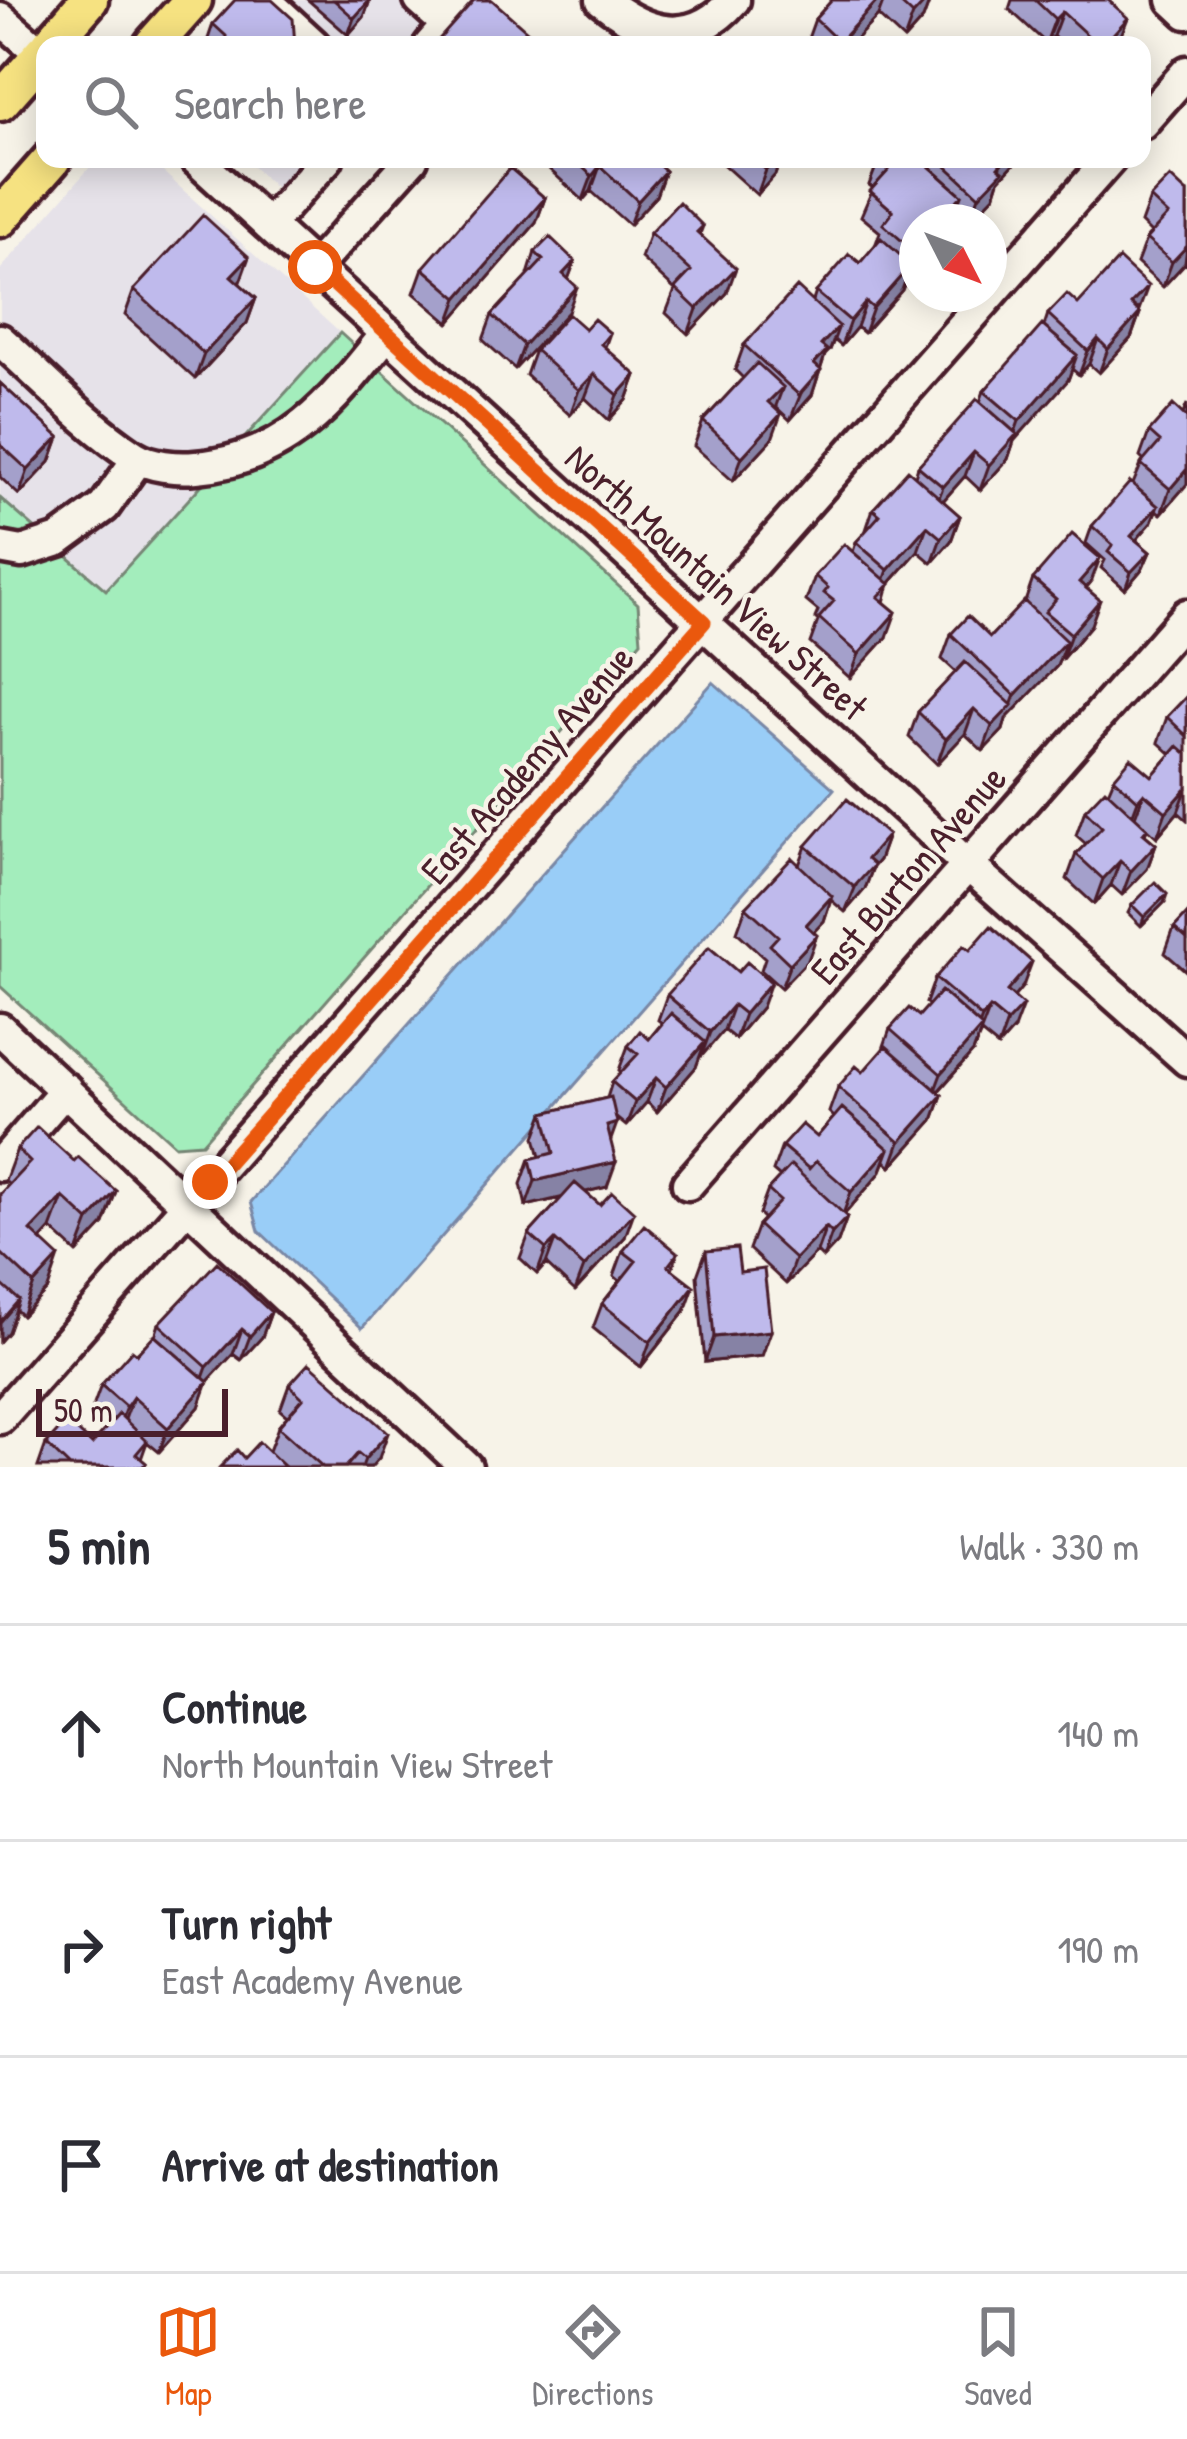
<!DOCTYPE html>
<html lang="en">
<head>
<meta charset="utf-8">
<style>
	body { margin:0; font-family:"Patrick Hand",sans-serif; background:#f7f7f7; color:#2b2b33 }
	.compass { position:absolute; left:899px; top:204px; width:108px; height:108px; border-radius:50%; background:#fff; box-shadow:0 6px 30px #0003; rotate:132deg }
	.scale { position:absolute; left:36px; bottom:30px; width:192px; box-sizing:border-box; padding-left:12px; border:6px solid #4a1f2b; border-top:0; font-size:33px; line-height:42px; white-space:nowrap; color:#4a1f2b; -webkit-text-stroke:9px #f7f3e8; paint-order:stroke }
	.stop { position:absolute; width:36px; height:36px; margin:-27px; border:9px solid #ea580c; border-radius:50%; background:#fff }
	.stop.end { background:#ea580c; border-color:#fff; box-shadow:0 3px 12px #0008 }
	.list { margin:0; padding:0; list-style:none }
	h2 { display:flex; justify-content:space-between; align-items:center; height:156px; margin:0; padding:0 48px; font-size:51px }
	h2 small { font-size:39px; font-weight:400; color:#7c7c81 }
	.list li { display:grid; grid-template-columns:78px 1fr auto; gap:36px; align-items:center; box-sizing:border-box; height:216px; padding:0 48px; border-top:3px solid #e1e1e2 }
	.list b { display:block; font-size:45px; white-space:nowrap }
	.list p { margin:0; font-size:39px; white-space:nowrap; color:#7c7c81 }
	.list em { font-size:39px; font-style:normal; color:#7c7c81 }
	.icon { flex:none; width:66px; height:66px; fill:none; stroke:currentColor; stroke-width:2; stroke-linecap:round; stroke-linejoin:round }
	.map { position:relative; flex:none; width:1187px; height:1467px; overflow:hidden }
	.search { position:absolute; background:#fff; box-shadow:0 6px 30px #0003; left:36px; right:36px; top:36px; height:132px; display:flex; align-items:center; gap:30px; box-sizing:border-box; padding:0 42px; border-radius:24px; color:#7c7c81; font-size:45px }
	.sheet { height:804px; background:#fff }
	nav { display:flex; justify-content:space-around; align-items:center; box-sizing:border-box; height:168px; border-top:3px solid #e1e1e2; background:#fff; font-size:33px; color:#7c7c81 }
	nav a { display:grid; justify-items:center; gap:6px }
	nav .on { color:#ea580c }
	.map>svg:first-child { display:block }
	.built { fill:#e6e2e9 }
	.green { fill:#a3edbc; stroke:#768674; stroke-width:3 }
	.water { fill:#99cdf7; stroke:#7987a5; stroke-width:3 }
	.lines { fill:none; stroke-linecap:round; stroke-linejoin:round }
	.minor-casing { stroke:#4a1f2b; stroke-width:39 }
	.major-casing { stroke:#4a1f2b; stroke-width:45 }
	.minor { stroke:#f7f3e8; stroke-width:30 }
	.major { stroke:#f6e281; stroke-width:36 }
	.wall { fill:#a4a0cb; stroke:#4a1f2b; stroke-width:3 }
	.shaded-wall { fill:#8682a5; stroke:#4a1f2b; stroke-width:3 }
	.building { fill:#bfbaec; stroke:#4a1f2b; stroke-width:3 }
	.route { stroke:#ea580c; stroke-width:15 }
	.labels { text-anchor:middle; stroke-width:9; stroke-linejoin:round; paint-order:stroke }
	.street-label { font-size:39px; fill:#4a1f2b; stroke:#f7f3e8 }
</style>
</head>
<body>
<div class="map">
<svg width="1187" height="1467" viewBox="0 0 1187 1467">
	<rect width="100%" height="100%" fill="#f7f3e8"/>
	<filter id="ink" filterUnits="userSpaceOnUse"><feTurbulence type="fractalNoise" baseFrequency=".00833" numOctaves="2"/><feDisplacementMap in="SourceGraphic" scale="24" xChannelSelector="R" yChannelSelector="G"/><feConvolveMatrix kernelMatrix="1 2 1 2 8 2 1 2 1" color-interpolation-filters="sRGB"/></filter>
	<g filter="url(#ink)">
		<!-- built -->
		<path class="built" d="M239 0H458L417 45H199Z
			M97 159H149L340 333 106 590 0 498V270Z
			M245 159H314L282 194Z"/>
		<!-- green -->
		<path class="green" d="M340 333 638 604 641 641 202 1143 175 1145 0 986V498L106 590Z"/>
		<!-- water -->
		<path class="water" d="M713 682 834 789 362 1328 259 1231 251 1202Z"/>
		<g class="lines">
			<!-- minor casing -->
			<g class="minor-casing">
				<path id="minor" d="M265 0 314 45
					M420 0 448 25
					M602 0C647 36 692 48 734 0
					M1173 0 1187 13
					M0 18 45 57
					M430 45 470 0
					M1142 123 1187 72
					M196 159 968 865 1187 1060
					M268 225 327 159
					M315 267 412 159
					M0 340C43 378 85 424 134 456 150 466 177 469 196 467 289 459 333 401 387 333
					M0 548 22 552 59 540 104 507 138 459
					M0 1029 466 1467
					M0 1165 66 1089
					M688 1184 1187 615
					M0 1418 1110 159"/>
			</g>
			<!-- major casing -->
			<g class="major-casing">
				<path id="major" d="M50 45 89 0
					M153 45 193 0
					M0 102 45 51
					M0 218 52 159"/>
			</g>
			<!-- minor -->
			<use href="#minor" class="minor"/>
			<!-- major -->
			<use href="#major" class="major"/>
		</g>
		<!-- wall -->
		<path class="wall" d="M308 0H370L364 17 348 35Z
			M832 0H930L923 19 904 40 878 16 850 45H807L806 44 815 19Z
			M1012 0H1108L1119 43 1117 45H1062L1053 36 1046 43 1009 9Z
			M213 24 295 45H206Z
			M538 159H652L665 171 656 196 629 225 591 191 583 200Z
			M717 159H781L775 175 757 195Z
			M879 159 931 168 934 159H1016L1014 164 999 180 994 196 970 221 957 208 953 220 917 222V272L910 280 907 277 902 290 864 333 857 327 841 346 834 340 830 350 825 355 812 395 790 420 776 407 772 439 733 481 694 446 703 421 743 378 735 370 744 345 813 301 816 292 860 263 875 246 880 232 861 216 873 188 869 185Z
			M1187 193V265L1185 263 1163 287 1137 263 1146 239 1151 233 1141 223 1150 198Z
			M545 198 536 223 449 323 414 293 423 268Z
			M703 226 700 234 727 293 688 334 666 313 675 290 641 258 650 233Z
			M535 252 575 261 568 279V312L515 369 483 340 492 315 527 278Z
			M239 283 256 298 247 323 195 379 125 315 134 290Z
			M1078 304 1138 311 1140 313 1131 338 1099 373 1089 364 1079 375 1072 369 1068 380 1014 441 1008 459 980 490 965 476 943 501 960 516 951 541 932 563 918 551 889 584 884 602 887 637 850 678 810 643 818 621 815 618 818 611 806 601 815 576 853 552 856 542 865 533 873 509 915 476 918 466 980 402 984 391 1044 326 1048 314Z
			M585 329 610 333 605 347 636 375 627 400 609 420 585 398 570 415 526 375 535 350Z
			M0 383 59 437 50 462 19 495 0 477Z
			M1187 404V484L1161 514 1156 510 1151 523 1136 540 1150 552 1143 568 1125 589 1101 568 1105 560 1086 543 1092 526 1133 484 1143 460 1140 457 1149 432 1183 414Z
			M1033 579 1091 582 1086 588 1091 625 1062 659 1060 658 1057 666 1006 719 1003 730 983 751 965 734 937 764 909 737 918 712 956 672 942 659 951 634 990 637 1025 602Z
			M1187 696V820L1178 812 1157 837 1147 828 1145 835 1156 844 1147 869 1122 895 1111 885 1094 904 1067 879 1076 854 1086 844 1076 835 1085 810 1108 792 1114 778 1152 776 1171 754 1158 742 1167 717Z
			M888 835 879 860 873 867 865 889 845 912 831 900 824 921 813 932 808 960 781 988 761 970 765 958 737 932 746 907 799 865 806 846Z
			M1164 903 1141 926 1128 913 1132 905Z
			M1187 914V972L1165 953 1174 928Z
			M738 972 762 1007 735 1039 724 1030 700 1056 696 1067 657 1112 647 1102 626 1126 615 1117 610 1141 607 1187 585 1192 625 1237 575 1291 546 1264 537 1274 520 1258 529 1234 562 1198 526 1206 521 1184 530 1159 540 1157 535 1137 544 1113 607 1098 612 1082 621 1072 619 1070 628 1046 649 1039 662 1023 658 1020 667 995Z
			M935 978 1023 986 1014 997V1029L998 1047 981 1033 973 1052 938 1092 942 1095 933 1120 891 1167 885 1161 880 1173 844 1215 847 1217 838 1242 823 1258 817 1252 786 1284 749 1249 758 1225 764 1219 759 1214 768 1190 780 1177 773 1171 782 1146 817 1137 834 1117 829 1112 838 1087 863 1072 883 1049 890 1029 919 1016 929 1005 926 1003Z
			M17 1149 74 1161 116 1191 104 1224 77 1253 51 1229 41 1240 48 1289 22 1316 16 1310 8 1332 0 1341V1194L9 1185 5 1181Z
			M623 1251 678 1253 672 1269 685 1311 641 1367 593 1328 602 1304 620 1281 614 1276Z
			M706 1251 740 1272 762 1356 705 1362 697 1276Z
			M271 1312 262 1337 241 1360 233 1354 207 1382 199 1407 159 1452 147 1442 141 1459 146 1463 144 1467H38L46 1444H92L109 1425 92 1410 101 1385 155 1336 159 1324Z
			M289 1385 379 1458 371 1467H286L244 1458 269 1451 278 1427 287 1416 280 1410Z"/>
		<!-- shaded-wall -->
		<path class="shaded-wall" d="M370 0 364 17 348 35 354 18Z
			M878 0H884L878 16 850 45H838Z
			M927 0H930L923 19 904 40 913 15Z
			M1062 12 1053 36 1046 43 1055 19Z
			M1128 18 1117 45H1103Z
			M776 159H781L775 175 757 195 766 170Z
			M1005 159H1016L1014 164 999 180 994 196 970 221 979 196Z
			M600 166 591 191 583 200 592 176Z
			M665 171 656 196 629 225 638 201Z
			M962 195 953 220 950 222H938Z
			M545 198 536 223 449 323 458 298Z
			M1187 246 1185 263 1163 287 1172 262Z
			M249 257 240 282 222 301 231 276Z
			M575 261 566 285 563 274Z
			M911 265 902 290 864 333 873 308Z
			M736 268 727 293 688 334 697 309Z
			M1148 286 1139 310 1131 304Z
			M577 287 568 312 515 369 524 345Z
			M256 298 247 323 195 379 204 354Z
			M866 302 857 327 841 346 850 321Z
			M1140 313 1131 338 1099 373 1108 349Z
			M839 326 830 350 825 355 812 395 790 420 821 345Z
			M1098 339 1089 364 1079 375 1088 351Z
			M1077 355 1068 380 1014 441 1008 459 980 490 989 465 1013 438 1019 421Z
			M594 374 585 398 570 415 579 390Z
			M636 375 627 400 609 420 618 395Z
			M783 387 774 411 768 402Z
			M781 414 772 439 733 481 742 457Z
			M59 437 50 462 19 495 28 470Z
			M974 452 965 476 934 511 943 487Z
			M1187 469V484L1161 514 1170 489Z
			M1158 506 1151 523 1125 553 1131 536Z
			M960 516 951 541 932 563 941 538Z
			M927 526 918 551 879 595 888 570Z
			M1150 552 1143 568 1125 589 1131 572Z
			M1100 558 1091 582 1070 607 1079 582Z
			M1100 600 1091 625 1062 659 1071 634Z
			M896 612 887 637 850 678 859 654Z
			M1066 641 1057 666 1006 719 1003 730 983 751 992 726 1011 706 1015 695Z
			M974 709 965 734 937 764 946 739Z
			M1187 788 1178 812 1157 837 1166 812Z
			M1144 793 1135 817 1129 824 1138 800Z
			M888 835 879 860 873 867 865 889 845 912 867 859Z
			M1156 844 1147 869 1122 895 1131 871Z
			M1120 861 1111 885 1094 904 1103 879Z
			M1167 894 1164 903 1141 926 1144 917Z
			M832 896 824 921 797 950 806 925Z
			M817 935 808 960 781 988 790 964Z
			M1032 962 1023 986 998 1016 1007 991Z
			M771 982 762 1007 735 1039 744 1014Z
			M733 1005 724 1030 701 1057 710 1032Z
			M1023 1005 1014 1029 998 1047 1007 1022Z
			M990 1008 973 1052 932 1098 941 1074 976 1034 982 1018Z
			M705 1042 696 1067 657 1112 666 1087Z
			M656 1078 647 1102 626 1126 635 1102Z
			M942 1095 933 1120 891 1167 900 1142Z
			M617 1123 608 1148 607 1126Z
			M889 1149 880 1173 842 1217 851 1192Z
			M616 1162 607 1187 526 1206 535 1181Z
			M116 1191 104 1224 77 1253 89 1221Z
			M63 1197 51 1229 20 1263 31 1231Z
			M634 1212 625 1237 575 1291 584 1267Z
			M847 1217 838 1242 823 1258 832 1233Z
			M826 1227 817 1252 786 1284 795 1259Z
			M555 1240 546 1264 537 1274 546 1249Z
			M59 1257 48 1289 22 1316 34 1284Z
			M694 1286 685 1311 641 1367 650 1342Z
			M19 1300 8 1332 0 1341V1322Z
			M271 1312 262 1337 241 1360 250 1336Z
			M242 1329 233 1354 198 1392 207 1367Z
			M771 1331 762 1356 705 1362 714 1337Z
			M208 1382 199 1407 159 1452 168 1428Z
			M133 1397 124 1422 117 1431 126 1407Z
			M388 1433 379 1458 371 1467H362L365 1459Z"/>
		<!-- building -->
		<path class="building" d="M235 0H272L293 19 295 45H222L227 44 226 36 213 24Z
			M334 0H370L354 18Z
			M474 0H492L543 45H477L470 39 465 45H434Z
			M832 0H878L839 42 815 19Z
			M897 0H927L913 15Z
			M1035 0H1108L1128 18 1103 45H1098L1062 12 1055 19Z
			M574 159H652L665 171 638 201 600 166 592 176Z
			M753 159H776L766 170Z
			M879 159H921L962 195 938 222H917V254L883 224 893 211 870 191 889 170Z
			M939 159H1005L998 167 1003 171 979 196Z
			M510 168 545 198 458 298 423 268Z
			M1170 177 1187 193V246L1172 262 1146 239 1168 215 1150 198Z
			M679 202 703 226 697 232 736 268 697 309 675 288 691 271 650 233Z
			M203 215 249 257 231 276 256 298 204 354 134 290Z
			M550 237 575 261 563 274 577 287 524 345 492 315 543 260 535 252Z
			M881 238 911 265 873 308 866 302 850 321 816 292 849 254 860 263Z
			M1119 259 1148 286 1131 304 1140 313 1108 349 1098 339 1088 351 1048 314 1067 294 1078 304Z
			M797 287 839 326 821 345 827 350 814 364 821 370 799 395 744 345Z
			M568 314 585 329 594 319 610 333 601 344 636 375 618 395 594 374 579 390 535 350Z
			M1042 325 1077 355 1019 421 984 391Z
			M757 363 783 387 768 402 781 414 742 457 703 421Z
			M0 383 59 437 28 470 0 444Z
			M977 399 1017 434 989 465 974 452 943 487 918 466Z
			M1173 405 1187 418V469L1170 489 1141 464 1160 442 1149 432Z
			M908 470 960 516 941 538 927 526 888 570 856 542 880 515 873 509Z
			M1130 482 1158 506 1131 536 1150 552 1131 572 1108 552 1113 545 1092 526Z
			M1072 534 1100 558 1079 582 1100 600 1071 634 1045 612 1056 599 1033 579Z
			M844 544 890 584 878 597 896 612 859 654 819 618 834 601 824 593 828 588 815 576Z
			M1024 601 1066 641 1015 695 951 634 968 616 990 637Z
			M965 662 1012 705 992 726 974 709 946 739 918 712Z
			M1187 696V736L1167 717Z
			M1178 746 1187 754V788L1166 812 1144 793 1138 800 1114 778 1131 758 1152 776Z
			M1105 789 1147 828 1143 833 1156 844 1131 871 1120 861 1103 879 1076 854 1102 827 1085 810Z
			M847 799 888 835 867 859 874 865 854 887 806 846Z
			M792 858 832 896 806 925 817 935 790 964 770 945 778 936 746 907Z
			M1155 882 1167 894 1144 917 1132 905Z
			M1187 914V939L1174 928Z
			M991 926 1032 962 1007 991 1023 1005 1007 1022 990 1008 982 1018 935 978 964 945 970 950Z
			M709 947 738 972 747 962 771 982 744 1014 733 1005 710 1032 667 995Z
			M941 991 982 1027 941 1074 890 1029 909 1008 919 1016Z
			M671 1013 705 1042 666 1087 656 1078 635 1102 612 1082 638 1054 628 1046 640 1031 649 1039Z
			M886 1046 942 1095 900 1142 838 1087 856 1066 863 1072Z
			M611 1097 617 1123 607 1126 616 1162 535 1181 530 1159 554 1153 544 1113Z
			M842 1108 889 1149 851 1192 816 1161 809 1169 782 1146 802 1124 817 1137Z
			M37 1127 74 1161 78 1157 116 1191 89 1221 63 1197 31 1231 59 1257 34 1284 0 1252V1194L30 1162 17 1149Z
			M791 1165 847 1217 832 1233 826 1227 795 1259 758 1225 780 1201 768 1190Z
			M575 1183 600 1205 612 1192 634 1212 584 1267 555 1240 546 1249 529 1234Z
			M644 1225 678 1253 668 1266 694 1286 650 1342 602 1304 636 1261 623 1251Z
			M737 1248 740 1272 764 1269 771 1331 714 1337 706 1251Z
			M217 1262 271 1312 250 1336 242 1329 207 1367 159 1324Z
			M0 1283 19 1300 0 1322Z
			M154 1335 208 1382 168 1428 133 1397 126 1407 101 1385 132 1350 137 1354Z
			M309 1363 388 1433 365 1459 358 1453 346 1467H323L278 1427 303 1398 289 1385Z
			M119 1414 147 1441 136 1454 146 1463 142 1467H70L46 1444 67 1421 92 1444Z
			M259 1442 285 1467H220L237 1450 244 1458Z"/>
	</g>
	<g class="lines" filter="url(#ink)">
		<!-- route -->
		<path class="route" d="M210 1182 704 622 315 267"/>
	</g>
	<g class="labels">
		<!-- street labels -->
		<g class="street-label">
			<text transform="translate(717 582) rotate(42)" y="14">North Mountain View Street</text>
			<text transform="translate(527 764) rotate(-49)" y="14">East Academy Avenue</text>
			<text transform="translate(908 874) rotate(-49)" y="14">East Burton Avenue</text>
		</g>
	</g>
</svg>
<svg class="compass" viewBox="-18 -18 36 36"><path d="M0-13l5 13h-10z" fill="#e53935"/><path d="M0 13l5-13h-10z" fill="#7c7c81"/></svg>
<div class="scale">50 m</div>
<div class="stop" style="left:315px;top:267px"></div>
<div class="stop end" style="left:210px;top:1182px"></div>
<div class="search"><svg class="icon" aria-label="search" viewBox="0 0 24 24"><circle cx="10" cy="10" r="6"/><path d="M15 15l6 6"/></svg>Search here</div>
</div>
<section class="sheet">
<h2>5 min<small>Walk · 330 m</small></h2>
<ul class="list">
<li><svg class="icon" aria-label="ahead" viewBox="0 0 24 24"><path d="M12 20V5M6 11l6-6 6 6"/></svg><div><b>Continue</b><p>North Mountain View Street</p></div><em>140 m</em></li>
<li><svg class="icon" aria-label="right" viewBox="0 0 24 24"><path d="M7 20v-9h11M14 6l5 5-5 5"/></svg><div><b>Turn right</b><p>East Academy Avenue</p></div><em>190 m</em></li>
<li><svg class="icon" aria-label="arrive" viewBox="0 0 24 24"><path d="M6 21V4h12l-3 4 3 4H6"/></svg><div><b>Arrive at destination</b></div></li>
</ul>
</section>
<nav>
<a class="on"><svg class="icon" aria-label="map" viewBox="0 0 24 24"><path d="M3 6l6-2 6 2 6-2v14l-6 2-6-2-6 2zM9 4v14M15 6v14"/></svg>Map</a>
<a><svg class="icon" aria-label="directions" viewBox="0 0 24 24"><path d="M12 3l9 9-9 9-9-9zM9 14v-3h6M13 9l2 2-2 2"/></svg>Directions</a>
<a><svg class="icon" aria-label="saved" viewBox="0 0 24 24"><path d="M7 4h10v16l-5-4-5 4z"/></svg>Saved</a>
</nav>
</body>
</html>
